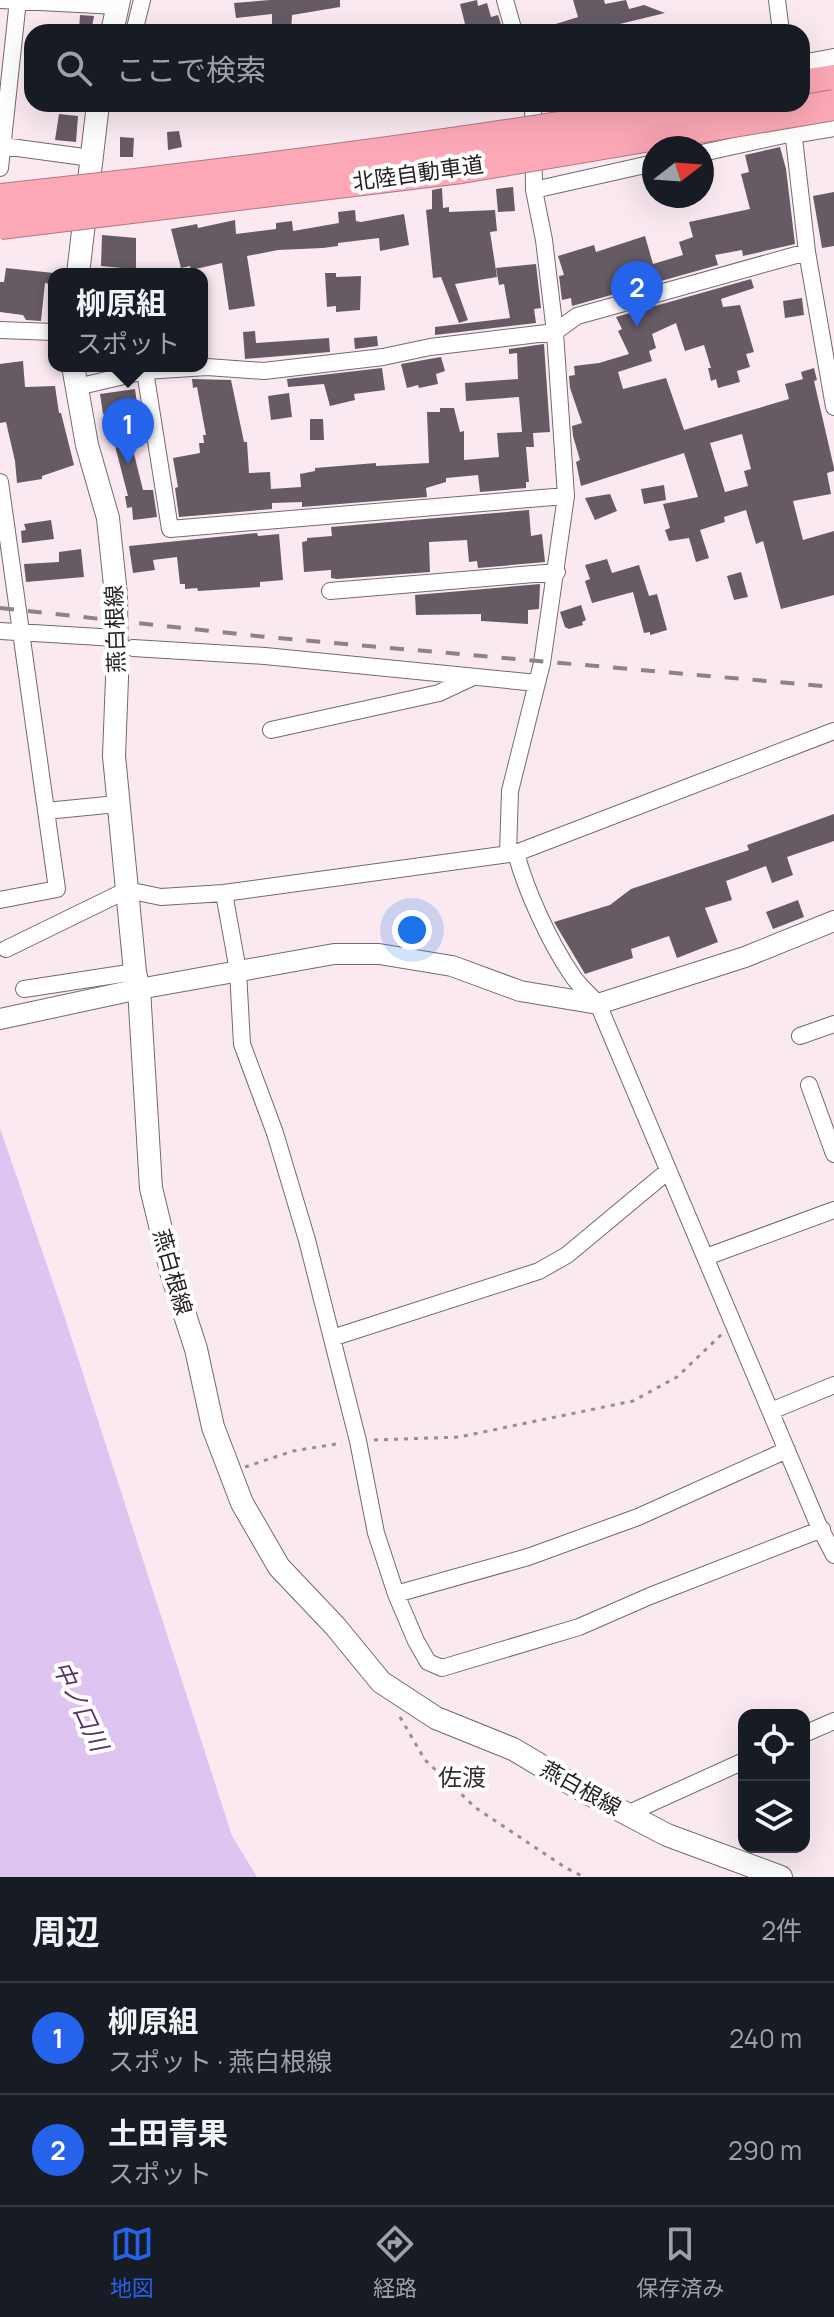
<!DOCTYPE html>
<html lang="ja">
<head>
<meta charset="utf-8">
<style>
	body { margin:0; font-family:Manrope,"Noto Sans JP",sans-serif; background:#20242c; color:#f1f3f6 }
	.controls { position:absolute; right:24px; bottom:24px; display:grid; overflow:hidden; border-radius:16px; box-shadow:0 8px 32px #0002 }
	.controls button { width:72px; height:72px; display:grid; place-items:center; padding:0; border:0; border-bottom:2px solid #363941; background:#171b24; color:#f1f3f6; font:40px sans-serif }
	.compass { position:absolute; left:642px; top:136px; width:72px; height:72px; border-radius:50%; background:#171b24; box-shadow:0 8px 32px #0002; rotate:73deg }
	.you { position:absolute; left:412px; top:930px; width:28px; height:28px; margin:-20px; border:6px solid #fff; border-radius:50%; background:#1a73e8; box-shadow:0 0 0 12px #1a73e833 }
	.badge { display:grid; place-items:center; width:52px; height:52px; border-radius:50%; background:#2563eb; color:#fff; font-size:26px; font-weight:700 }
	.pin { position:absolute; translate:-50% -66px; filter:drop-shadow(0 2px 4px #0008) }
	.pin::after { content:''; position:absolute; top:42px; width:28px; height:24px; background:inherit; clip-path:polygon(0 0,100% 0,50% 100%) }
	.popup { position:absolute; left:48px; top:268px; width:160px; height:104px; box-sizing:border-box; display:grid; place-content:center; border-radius:16px; background:#171b24; filter:drop-shadow(0 2px 6px #0005); font-size:26px; white-space:nowrap; color:#9ea1a6 }
	.popup b { font-size:30px; color:#f1f3f6 }
	.popup::after { content:''; position:absolute; left:50%; top:100%; margin-left:-16px; border:16px solid transparent; border-top-color:#171b24 }
	.list { margin:0; padding:0; list-style:none }
	h2 { display:flex; justify-content:space-between; align-items:center; height:104px; margin:0; padding:0 32px; font-size:34px }
	h2 small { font-size:26px; font-weight:400; color:#9ea1a6 }
	.list li { display:grid; grid-template-columns:52px 1fr auto; gap:24px; align-items:center; box-sizing:border-box; height:112px; padding:0 32px; border-top:2px solid #363941 }
	.list b { display:block; font-size:30px; white-space:nowrap }
	.list p { margin:0; font-size:26px; white-space:nowrap; color:#9ea1a6 }
	.list em { font-size:26px; font-style:normal; color:#9ea1a6 }
	.icon { flex:none; width:44px; height:44px; fill:none; stroke:currentColor; stroke-width:2; stroke-linecap:round; stroke-linejoin:round }
	.map { position:relative; flex:none; width:834px; height:1877px; overflow:hidden }
	.search { position:absolute; background:#171b24; box-shadow:0 8px 32px #0002; left:24px; right:24px; top:24px; height:88px; display:flex; align-items:center; gap:20px; box-sizing:border-box; padding:0 28px; border-radius:24px; color:#9ea1a6; font-size:30px }
	.sheet { height:328px; background:#171b24 }
	nav { display:flex; justify-content:space-around; align-items:center; box-sizing:border-box; height:112px; border-top:2px solid #363941; background:#171b24; font-size:22px; color:#9ea1a6 }
	nav a { display:grid; justify-items:center; gap:4px }
	nav .on { color:#2563eb }
	.map>svg:first-child { display:block }
	.water { fill:#dfc3f1 }
	.building { fill:#665b64; fill-rule:evenodd }
	.lines { fill:none; stroke-linecap:round; stroke-linejoin:round }
	.minor-casing { stroke:#77686f; stroke-width:18 }
	.tertiary-casing { stroke:#77686f; stroke-width:22 }
	.secondary-casing { stroke:#77686f; stroke-width:24 }
	.motorway-casing { stroke:#b17883; stroke-width:32 }
	.path { stroke:#998d93; stroke-width:3; stroke-dasharray:4 6; stroke-linecap:butt }
	.minor { stroke:#fff; stroke-width:16 }
	.tertiary { stroke:#fff; stroke-width:20 }
	.secondary { stroke:#fff; stroke-width:22 }
	.motorway { stroke:#fda8b7; stroke-width:30 }
	.rail { stroke:#8d8287; stroke-width:4; stroke-dasharray:14 14; stroke-linecap:butt }
	.motorway-bridge-casing { stroke:#b17883; stroke-width:32; stroke-linecap:butt }
	.motorway-bridge { stroke:#fda8b7; stroke-width:30 }
	.labels { text-anchor:middle; stroke-width:8; stroke-linejoin:round; paint-order:stroke }
	.street-label { font-size:22px; fill:#251f22; stroke:#fff }
	.water-label { font-size:24px; font-style:italic; fill:#57346c; stroke:#fff }
	.neighbourhood-label { font-size:24px; fill:#392c32; stroke:#fff }
</style>
</head>
<body>
<div class="map">
<svg width="834" height="1877" viewBox="0 0 834 1877">
	<rect width="100%" height="100%" fill="#fae9f1"/>
	<!-- water -->
	<path class="water" d="M0 1128 64 1315 232 1836 257 1877H0Z"/>
	<!-- building -->
	<path class="building" d="M270 0H340V7L292 15 291 32H272V14L236 18 234 3Z
		M477 0 478 6 487 3 491 17 498 15 502 28 498 29V32H467L460 4Z
		M573 0H604L605 4 626 0 629 9 644 5 665 13 587 32H540V29L578 17Z
		M80 15 94 16 91 32H79Z
		M59 114 78 116 76 142 55 140Z
		M179 131 182 147 168 150 167 132Z
		M120 137 134 138 133 157H120Z
		M780 147 786 169 795 244 743 256 742 250 715 255 718 265 572 306 571 298 562 300 559 276 564 275 558 256 594 245 596 252 645 236 653 264 683 255 679 242 693 237 689 222 750 209 741 174 749 172 745 155Z
		M513 187 515 211 498 212 496 189Z
		M442 188 443 208 449 207V212L495 210 497 231 490 232 497 277 455 284 468 320 459 323 441 277 433 278 426 210 432 209V190Z
		M834 192V246L822 248 813 196Z
		M355 210 356 221 361 222 404 214 409 245 380 251 379 238 338 243V246L323 248 278 250 247 256 255 306 229 310 222 263 191 270 190 266 181 268 171 229 197 224 198 228 235 220 236 234 276 229V223L292 221 293 231 339 223 338 212Z
		M102 235 136 238V274H123L122 268 101 266Z
		M536 264 541 308 534 309 536 323 435 335V327L510 318 504 284 499 285 496 268Z
		M6 268 54 273V285L45 283 41 321 26 320 23 315 0 312V282H4Z
		M325 273H336V277L361 276 360 310 336 312V306L327 307Z
		M751 279 754 288 721 299 723 307 740 305 754 352 746 354 750 367 737 371 740 382 718 388 716 379 711 381 708 368H711L704 345 685 351 676 323 652 334 656 348 649 351 652 361 618 372 623 389 666 378 684 430 789 399 785 384 803 379 801 372 814 368 817 380 814 381 834 468V471L827 473 831 494 793 501 803 540 834 531V595L781 609 763 541 756 544 746 510 724 517 725 522 700 530 709 558 696 562 689 538 669 541 665 530 670 528 663 504 698 497 684 453 581 486 576 462 580 460 573 436 572 426 582 423 570 388 569 376 575 375 574 366 599 363 629 354 618 331 622 329 616 317ZM742 434 751 469 744 471 748 486 725 492 710 443Z
		M802 298 804 315 785 318 783 301Z
		M255 331 256 343 329 338 330 352 245 359 243 332Z
		M377 336 378 346 355 349 354 338Z
		M544 344 550 432 533 433 534 447H526L529 482H526V488L480 492 478 475 446 478V482L426 488 427 497 302 507V502L272 503V509L179 517 175 488 178 487 173 458 200 453 199 443H204L203 435H206L197 387 193 388 192 379 231 380 244 442H247L249 473 270 472 271 489 301 487 300 474 315 471V468L376 463V466L429 463 427 412H440V408H454L460 432 464 431V460L499 457 497 433 522 432 519 397 466 401 465 383 518 379 517 353 509 354V349Z
		M441 357 445 371 436 374 438 384 419 388 418 385 407 388 401 364Z
		M23 361 25 387 55 386 59 413H61L74 465 42 476V479L17 483 15 461 6 422 0 423V364Z
		M382 368 385 390 354 394 355 400 330 406 324 384 288 387 287 379Z
		M135 389 140 425 121 428 118 412 103 414 100 394Z
		M289 393 292 417 271 420 268 396Z
		M310 419H323L324 440H310Z
		M130 438 143 490H153L157 517 133 520 132 507 127 508 125 496H128L114 442Z
		M664 485 666 500 644 504 641 489Z
		M610 494 617 511 595 520 585 498Z
		M529 510 531 536 542 534 545 562 478 568 477 561 469 562 467 540 429 542 430 572 337 579 331 578V570L304 572 302 542 307 541V538L332 536 331 527Z
		M51 520 54 539 22 543 21 531 26 530 24 524Z
		M257 533 258 536 279 534 283 580 260 582V587L245 588 198 591 197 588 185 589V584H180L177 557 153 560 155 570 133 573 129 546Z
		M81 549 84 577 26 582 24 564 59 562V552Z
		M607 559 612 573 639 565 649 596 657 594 667 630 650 635V632L644 633 633 592 592 603 585 581 590 579 585 565Z
		M741 572 748 597 734 600 727 576Z
		M540 584 539 609 528 610V624L481 621V614L416 615 415 595Z
		M581 605 586 620 582 622 583 625 569 629 565 627 560 612Z
		M834 814V841L787 857 793 875 772 883 766 866 726 881 732 900 705 908 718 942 677 958 669 936 631 949 633 958 585 974 554 922 610 905 631 889 749 850 747 845Z
		M798 900 804 917 773 929 766 912Z"/>
	<g class="lines">
		<!-- minor casing -->
		<g class="minor-casing">
			<path id="minor" d="M0 0 117 6
				M505 0 514 32
				M777 0 781 32
				M134 32 142 0
				M792 121 807 252 834 407
				M3 146 91 158
				M702 153 793 133
				M0 168 18 0
				M534 190 654 163
				M0 330 54 332
				M145 371 170 529 566 496
				M77 387 145 371 207 367 264 371 383 357 430 347 555 332 577 316 807 252
				M0 482 57 889 0 900
				M330 591 557 572
				M0 631 116 638
				M133 648 265 656 537 683
				M271 730 439 693 473 677
				M46 811 117 804
				M508 853 510 791 542 663 566 496 555 332 544 240 534 190 533 104
				M516 853C526 891 550 943 572 975 579 986 590 995 598 1004L818 1524 834 1555
				M224 893 238 971 242 1044 275 1133 307 1240 358 1441 376 1533 396 1594 416 1641 428 1662 442 1668 579 1627 650 1596 822 1529
				M6 949 127 890 161 897 224 893 516 853 834 731
				M24 989 135 972
				M800 1036 834 1024
				M809 1085 834 1154
				M706 1257 834 1210
				M332 1338 539 1271 567 1255 668 1171
				M771 1411 834 1385
				M396 1594 528 1557 638 1517 787 1450
				M804 1734 834 1721
				M627 1814 744 1761"/>
		</g>
		<!-- tertiary casing -->
		<g class="tertiary-casing">
			<path id="tertiary" d="M802 65 834 59
				M793 133 834 126
				M0 1019 139 989 334 954H379L452 966 520 991 598 1004 745 957 834 921"/>
		</g>
		<!-- secondary casing -->
		<g class="secondary-casing">
			<path id="secondary" d="M112 32 119 0
				M78 274 98 104
				M73 366 87 445 108 518 116 595 117 678 114 756 135 972 139 989 151 1188 172 1275 196 1349 213 1427 242 1503 279 1567 335 1626 381 1682 436 1718 513 1749 587 1793 667 1835 781 1877"/>
		</g>
		<!-- motorway casing -->
		<g class="motorway-casing">
			<path id="motorway" d="M802 85 834 80"/>
		</g>
		<!-- path -->
		<path class="path" d="M374 1440 459 1437 633 1401 677 1377 723 1333
			M245 1467 293 1451 342 1443
			M400 1717 425 1760 476 1808 566 1868 584 1877"/>
		<!-- minor -->
		<use href="#minor" class="minor"/>
		<!-- tertiary -->
		<use href="#tertiary" class="tertiary"/>
		<!-- secondary -->
		<use href="#secondary" class="secondary"/>
		<!-- motorway -->
		<use href="#motorway" class="motorway"/>
		<!-- rail -->
		<path class="rail" d="M0 608 266 637 834 687"/>
		<!-- motorway-bridge casing -->
		<g class="motorway-bridge-casing">
			<path id="motorway-bridge" d="M0 199C233 174 466 145 697 104
				M0 224 461 168 834 105"/>
		</g>
		<!-- motorway-bridge -->
		<use href="#motorway-bridge" class="motorway-bridge"/>
	</g>
	<g class="labels">
		<!-- street labels -->
		<g class="street-label">
			<text transform="translate(418 173) rotate(-8)" y="8">北陸自動車道</text>
			<text transform="translate(115 629) rotate(-92)" y="8">燕白根線</text>
			<text transform="translate(173 1272) rotate(74)" y="8">燕白根線</text>
			<text transform="translate(581 1788) rotate(29)" y="8">燕白根線</text>
		</g>
		<!-- water labels -->
		<g class="water-label">
			<text transform="translate(80 1706) rotate(65)" y="8">中ノ口川</text>
		</g>
		<!-- neighbourhood labels -->
		<g class="neighbourhood-label">
			<text x="462" y="1786">佐渡</text>
		</g>
	</g>
</svg>
<div class="controls">
<button><svg class="icon" aria-label="locate" viewBox="0 0 24 24"><circle cx="12" cy="12" r="6"/><path d="M12 2v4M12 18v4M2 12h4M18 12h4"/></svg></button>
<button><svg class="icon" aria-label="layers" viewBox="0 0 24 24"><path d="M12 4l9 5-9 5-9-5zM3 14l9 5 9-5"/></svg></button>
</div>
<svg class="compass" viewBox="-18 -18 36 36"><path d="M0-13l5 13h-10z" fill="#e53935"/><path d="M0 13l5-13h-10z" fill="#9ea1a6"/></svg>
<div class="you"></div>
<div class="pin badge" style="left:128px;top:464px">1</div>
<div class="popup"><b>柳原組</b>スポット</div>
<div class="pin badge" style="left:637px;top:327px">2</div>
<div class="search"><svg class="icon" aria-label="search" viewBox="0 0 24 24"><circle cx="10" cy="10" r="6"/><path d="M15 15l6 6"/></svg>ここで検索</div>
</div>
<section class="sheet">
<h2>周辺<small>2件</small></h2>
<ul class="list">
<li><span class="badge">1</span><div><b>柳原組</b><p>スポット · 燕白根線</p></div><em>240 m</em></li>
<li><span class="badge">2</span><div><b>土田青果</b><p>スポット</p></div><em>290 m</em></li>
</ul>
</section>
<nav>
<a class="on"><svg class="icon" aria-label="map" viewBox="0 0 24 24"><path d="M3 6l6-2 6 2 6-2v14l-6 2-6-2-6 2zM9 4v14M15 6v14"/></svg>地図</a>
<a><svg class="icon" aria-label="directions" viewBox="0 0 24 24"><path d="M12 3l9 9-9 9-9-9zM9 14v-3h6M13 9l2 2-2 2"/></svg>経路</a>
<a><svg class="icon" aria-label="saved" viewBox="0 0 24 24"><path d="M7 4h10v16l-5-4-5 4z"/></svg>保存済み</a>
</nav>
</body>
</html>
